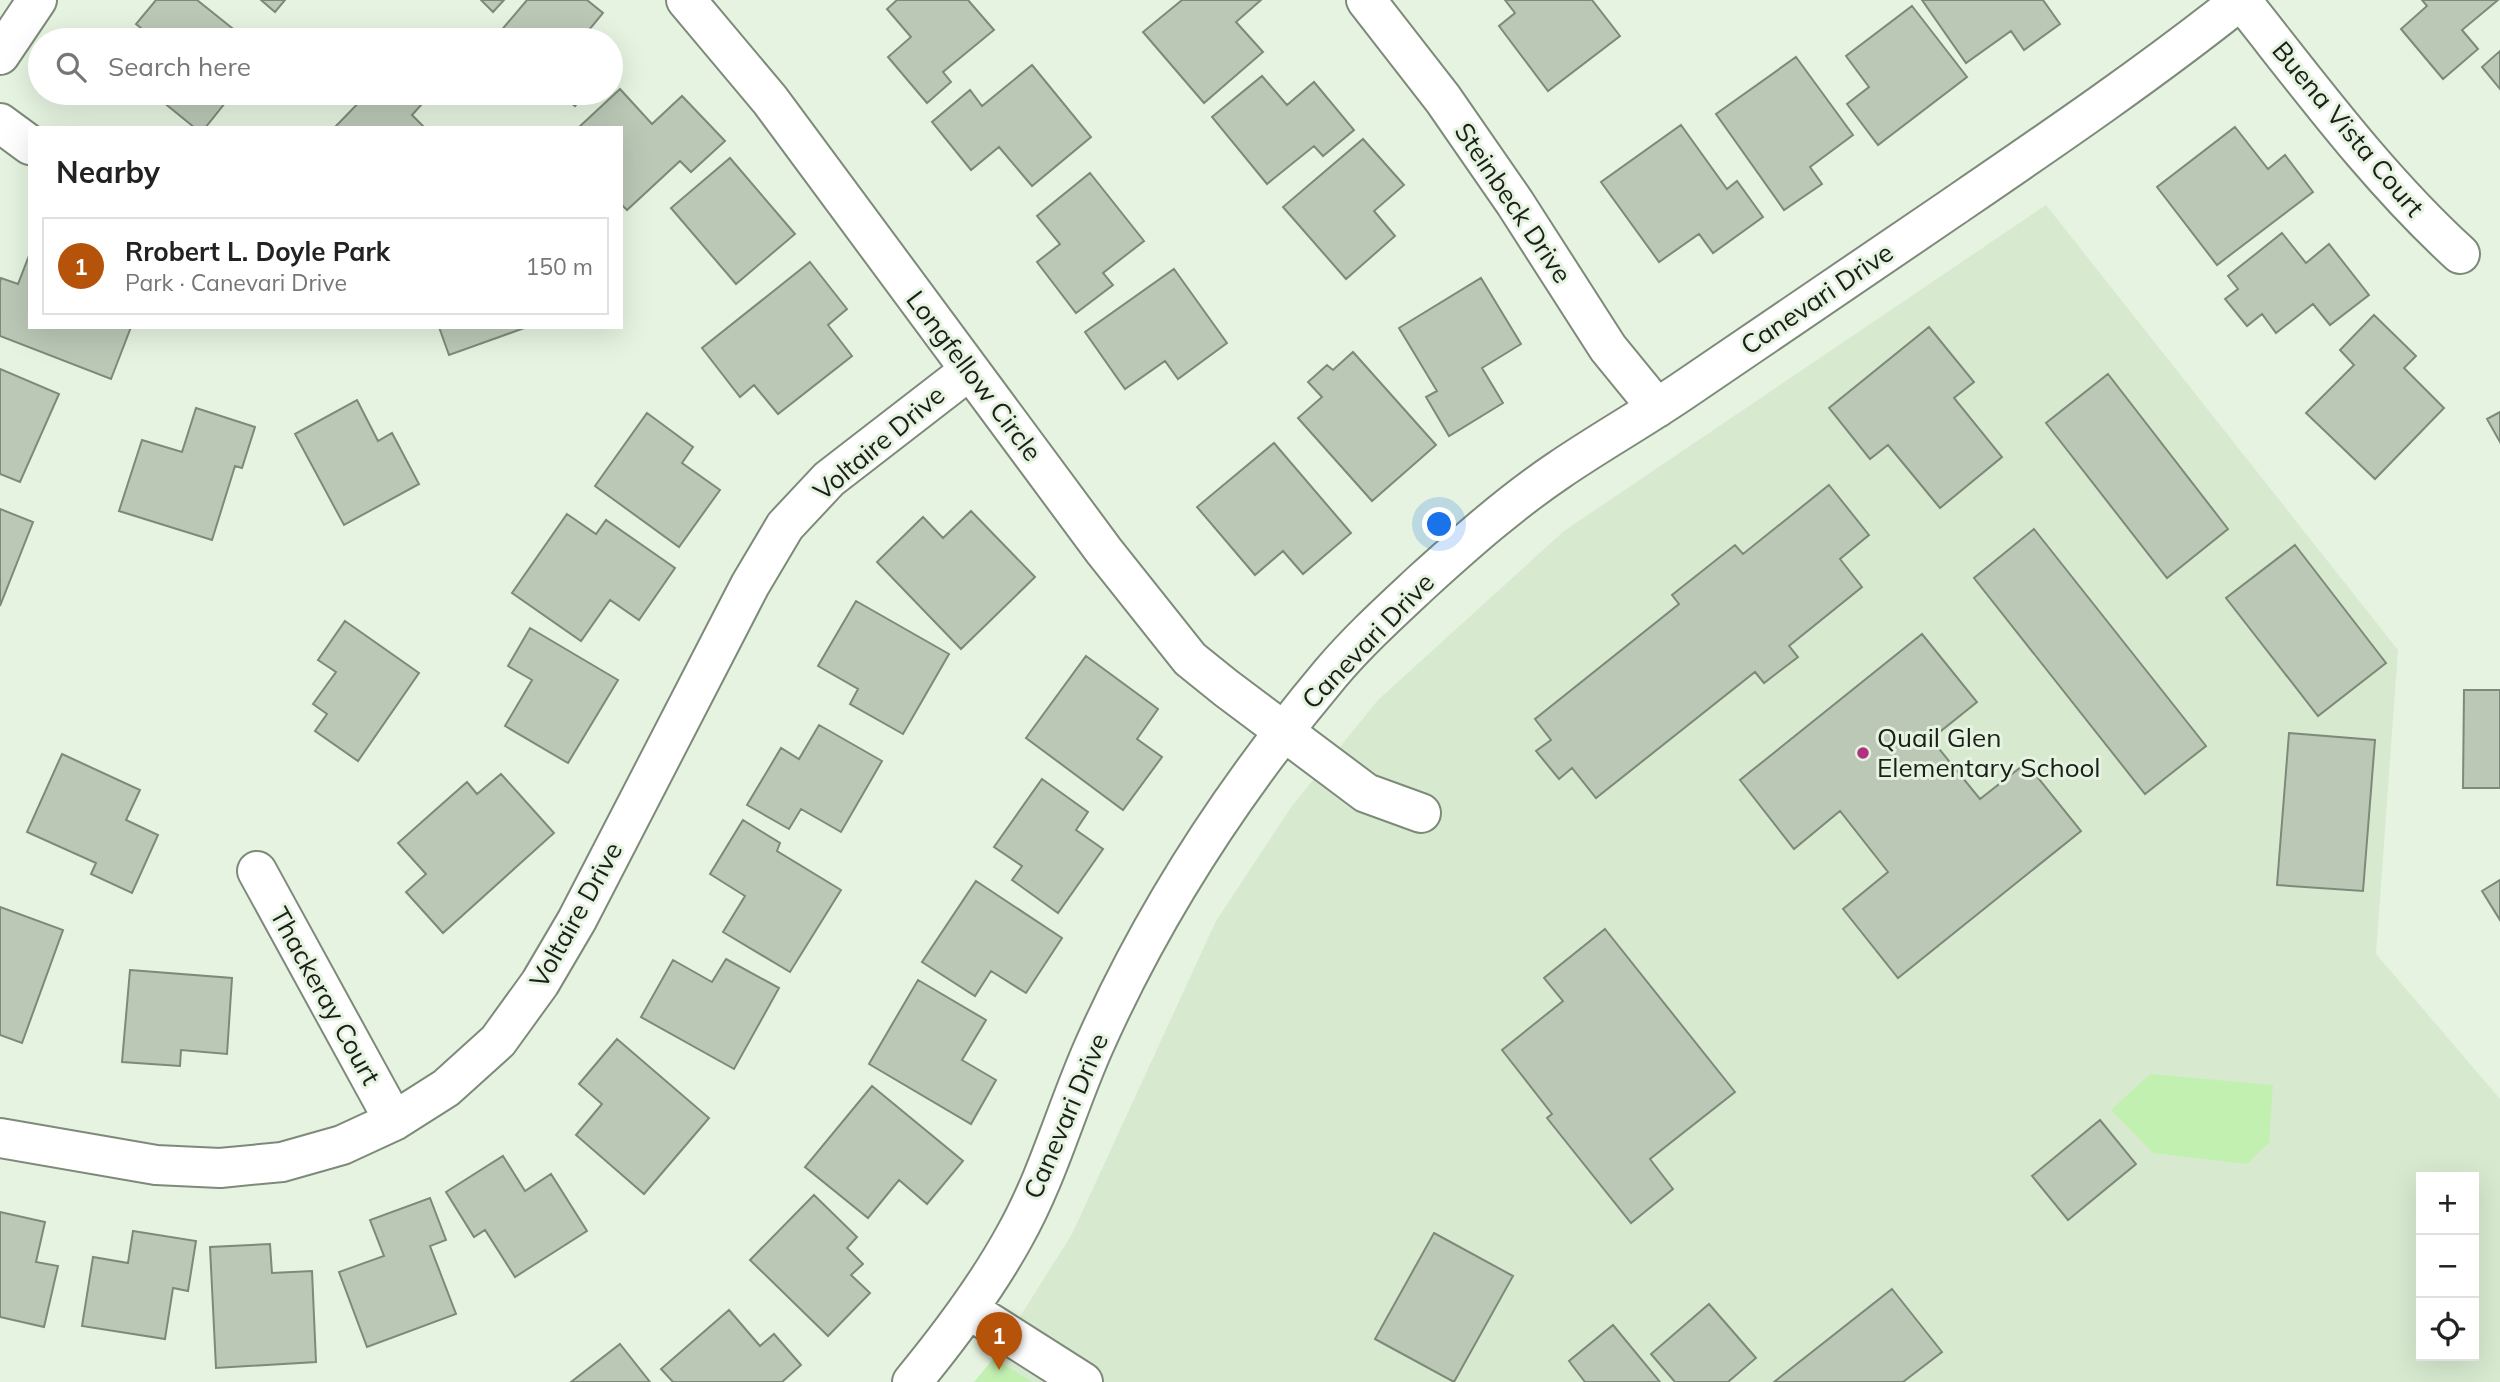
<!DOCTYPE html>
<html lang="en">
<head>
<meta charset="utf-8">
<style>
	body { margin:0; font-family:Mulish,sans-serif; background:#f6f6f6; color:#222 }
	.controls { position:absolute; right:21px; bottom:21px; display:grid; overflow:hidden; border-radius:0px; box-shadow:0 7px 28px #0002 }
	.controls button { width:63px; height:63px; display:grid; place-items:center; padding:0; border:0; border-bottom:2px solid #e0e0e0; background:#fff; color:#222; font:35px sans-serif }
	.you { position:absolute; left:1440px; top:525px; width:24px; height:24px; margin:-18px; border:5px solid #fff; border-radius:50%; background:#1a73e8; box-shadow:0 0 0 10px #1a73e833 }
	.badge { display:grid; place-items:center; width:46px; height:46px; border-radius:50%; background:#b45309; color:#fff; font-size:23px; font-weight:700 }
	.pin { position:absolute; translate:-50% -58px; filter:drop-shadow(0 2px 4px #0008) }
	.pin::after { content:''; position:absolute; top:37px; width:24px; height:21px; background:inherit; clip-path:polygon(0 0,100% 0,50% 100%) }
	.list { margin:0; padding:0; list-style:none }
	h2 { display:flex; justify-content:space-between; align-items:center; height:91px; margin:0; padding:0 28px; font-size:30px }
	h2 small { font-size:23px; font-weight:400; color:#767676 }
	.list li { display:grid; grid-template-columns:46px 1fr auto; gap:21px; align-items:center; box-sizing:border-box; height:98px; margin:0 14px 14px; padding:0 14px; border:2px solid #e0e0e0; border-radius:0px }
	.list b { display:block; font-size:26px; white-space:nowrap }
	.list p { margin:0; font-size:23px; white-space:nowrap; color:#767676 }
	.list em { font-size:23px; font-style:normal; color:#767676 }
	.icon { flex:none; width:38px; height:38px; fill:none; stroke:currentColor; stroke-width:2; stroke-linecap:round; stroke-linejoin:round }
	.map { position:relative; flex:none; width:2500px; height:1382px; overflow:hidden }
	.search { position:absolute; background:#fff; box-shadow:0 7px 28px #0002; left:28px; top:28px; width:595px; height:77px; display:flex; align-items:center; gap:18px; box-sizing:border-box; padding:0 24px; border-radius:38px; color:#767676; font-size:26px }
	.panel { position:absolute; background:#fff; box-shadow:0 7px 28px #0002; left:28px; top:126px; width:595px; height:203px; border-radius:0px }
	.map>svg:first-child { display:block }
	.built { fill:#d7ead0; fill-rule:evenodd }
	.green { fill:#c2f0b1 }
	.building { fill:#bbc8b6; stroke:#7d8a79; stroke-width:2 }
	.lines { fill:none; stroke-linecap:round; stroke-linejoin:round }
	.minor-casing { stroke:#7e8a79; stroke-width:42 }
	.minor { stroke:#fff; stroke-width:38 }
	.poi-dot { fill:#b0317f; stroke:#e5f3e0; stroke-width:2.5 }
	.labels { text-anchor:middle; stroke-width:6; stroke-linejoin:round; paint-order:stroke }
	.street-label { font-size:26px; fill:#1a1f18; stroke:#e5f3e0 }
	.poi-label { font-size:26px; fill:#1a1f18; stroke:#e5f3e0; text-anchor:start }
</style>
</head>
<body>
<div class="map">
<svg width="2500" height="1382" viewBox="0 0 2500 1382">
	<rect width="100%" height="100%" fill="#e5f3e0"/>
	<!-- built -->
	<path class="built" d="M2046 205 2398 650 2376 954 2500 1099V1382H1033L994 1358 1072 1234 1216 921 1292 806 1378 700 1564 531ZM2421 1177H2474V1356H2421Z"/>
	<!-- green -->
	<path class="green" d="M2150 1074 2273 1085 2269 1143 2247 1164 2153 1153 2111 1110Z
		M994 1358 1033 1382H974Z"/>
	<!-- building -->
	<path class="building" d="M156 0H197L247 40H156L136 24Z
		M261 0H285L275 12Z
		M481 0H504L493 12Z
		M527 0H587L603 13 584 36 589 40H496L494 39Z
		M897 0H968L994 30 943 72 951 82 927 103 888 57 911 37 887 9Z
		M1182 0H1261L1236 22 1263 52 1204 103 1143 32Z
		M1505 0H1592L1620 36 1548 91 1499 26 1515 13Z
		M1922 0H2043L2060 24 2024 50 2011 31 1966 63Z
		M2422 0H2498L2462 30 2478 49 2443 79 2401 29 2427 6Z
		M1912 6 1967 77 1878 145 1847 104 1869 87 1846 56Z
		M2500 51V89L2482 67Z
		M1796 57 1853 135 1810 167 1822 184 1784 210 1716 114Z
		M1032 65 1091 137 1032 186 999 147 971 170 932 122 970 90 982 106Z
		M1262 76 1287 105 1314 82 1354 130 1323 156 1314 146 1267 184 1212 117Z
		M620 89 652 124 682 96 725 141 691 172 680 161 627 210 621 204V128H578Z
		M152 93H233L205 128H195Z
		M368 93H387L396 101 404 93H430L431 94 412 115 425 128H338L336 126Z
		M559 93H586L575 106Z
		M1681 125 1727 189 1737 181 1763 217 1713 253 1699 234 1659 262 1601 182Z
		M2235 127 2268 169 2285 155 2313 192 2217 265 2157 187Z
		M1363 139 1404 185 1374 211 1395 236 1346 279 1283 207Z
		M730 158 795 234 736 284 671 208Z
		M1090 173 1144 241 1103 273 1113 285 1076 313 1037 262 1060 244 1037 216Z
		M2282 233 2306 263 2329 244 2369 295 2330 325 2313 304 2276 333 2262 314 2247 326 2225 299 2238 289 2228 276Z
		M30 253V327H131L111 379 0 336V282L1 278 18 284Z
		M810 262 847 309 828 325 852 356 778 414 754 385 740 397 702 348Z
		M1174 269 1227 343 1178 379 1165 361 1125 389 1085 332Z
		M1481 278 1521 344 1482 368 1503 403 1449 436 1426 397 1437 391 1399 328Z
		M2374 315 2416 356 2404 368 2444 408 2375 479 2306 413 2354 365 2340 350Z
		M439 327H527L449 355Z
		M1929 327 1974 382 1954 398 2002 457 1940 508 1888 445 1870 459 1829 408Z
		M1353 352 1436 445 1372 501 1298 418 1322 397 1308 382 1327 365 1333 370Z
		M0 369 59 394 20 482 0 474Z
		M2108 374 2228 529 2167 578 2046 423Z
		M357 400 378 441 392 433 419 484 344 525 295 434Z
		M196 408 255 427 242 468 235 466 212 540 119 511 142 440 182 452Z
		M2500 412V442L2487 419Z
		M647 413 693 447 682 463 720 490 679 547 595 486Z
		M1274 443 1351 533 1303 574 1283 551 1255 575 1197 507Z
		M1829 485 1869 535 1840 559 1862 587 1789 646 1798 657 1764 683 1755 672 1596 798 1572 768 1559 779 1536 751 1551 740 1535 719 1679 604 1672 595 1735 545 1743 554Z
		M0 509 33 522 0 606Z
		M971 511 1035 577 961 649 877 562 923 517 943 538Z
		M567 514 596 534 606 520 675 568 639 620 610 600 581 641 512 593Z
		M2034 529 2206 746 2145 794 1974 578Z
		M2295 545 2386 663 2318 716 2226 598Z
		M856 601 949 654 903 734 850 704 858 689 818 666Z
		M345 621 419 673 358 761 315 731 327 714 313 704 336 672 318 660Z
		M530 628 618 680 568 763 505 726 532 680 508 666Z
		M1922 634 1977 702 1931 739 1980 799 2026 763 2081 831 1898 978 1843 909 1888 872 1840 811 1794 849 1740 780Z
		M1086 656 1158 709 1137 739 1162 757 1123 810 1026 738Z
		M2464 690H2500V788H2463Z
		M819 725 882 761 841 832 801 809 789 829 747 805 781 748 799 759Z
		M2289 733 2375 740 2363 891 2277 885Z
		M62 754 140 790 126 820 158 835 132 893 91 874 96 863 27 832Z
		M501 774 554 833 443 933 406 892 426 874 398 843 467 782 477 794Z
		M1042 779 1088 812 1076 830 1103 849 1058 913 1012 880 1022 866 994 847Z
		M743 820 780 843 777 851 841 890 790 972 723 932 745 896 710 874Z
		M2500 880V920L2482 891Z
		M976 881 1062 938 1026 993 991 971 975 996 922 962Z
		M0 907 63 930 22 1043 0 1035Z
		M1605 929 1735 1092 1650 1159 1673 1189 1631 1223 1547 1118 1552 1114 1502 1050 1563 1001 1544 978Z
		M726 959 779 988 734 1069 641 1017 673 960 712 982Z
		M130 970 232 978 227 1054 181 1050 180 1066 122 1062Z
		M918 980 986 1020 962 1060 996 1080 971 1124 869 1064Z
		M617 1039 709 1118 644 1194 576 1135 602 1104 579 1084Z
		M872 1086 963 1161 927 1204 899 1180 868 1218 805 1167Z
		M2100 1120 2136 1164 2068 1220 2032 1176Z
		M503 1156 525 1191 551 1174 587 1231 515 1277 485 1230 474 1237 446 1192Z
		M814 1195 857 1237 847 1248 863 1264 851 1275 870 1293 828 1336 750 1260Z
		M430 1198 446 1240 430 1246 456 1314 367 1347 339 1272 384 1256 370 1220Z
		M0 1212 45 1222 36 1262 58 1266 44 1327 0 1317Z
		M133 1231 196 1241 188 1291 173 1288 165 1339 82 1326 93 1257 128 1263Z
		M1434 1233 1513 1276 1454 1382 1375 1339Z
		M270 1244 272 1273 312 1271 316 1362 216 1368 210 1247Z
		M1892 1289 1942 1352 1903 1382H1774Z
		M1709 1304 1756 1358 1728 1382H1675L1651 1354Z
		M729 1310 760 1346 774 1334 801 1365 782 1382H673L661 1369Z
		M1613 1325 1660 1382H1585L1569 1361Z
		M620 1344 650 1382H571Z"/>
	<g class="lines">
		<!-- minor casing -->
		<g class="minor-casing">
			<path id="minor" d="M686 0 770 100 1104 551 1190 659 1226 688 1366 793 1421 813
				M1366 0 1443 99 1515 203 1608 348 1657 408
				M2241 0C2311 88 2377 178 2460 254
				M0 55 37 0
				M0 123 30 145
				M257 871 394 1121
				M0 1138 156 1165 220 1168 282 1162 342 1145 394 1121 446 1088 498 1041 540 983 577 920 750 585 785 526 829 479 970 370
				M968 1309 1083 1382
				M912 1382C949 1337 986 1288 1014 1237 1048 1177 1066 1109 1094 1046 1154 911 1236 786 1331 673 1359 640 1391 611 1422 582 1465 543 1510 503 1559 470 1600 442 1643 418 1684 390 1773 329 1863 268 1953 207 2051 140 2148 74 2241 0"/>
		</g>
		<!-- minor -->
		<use href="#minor" class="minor"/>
	</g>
	<!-- markers -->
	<circle class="poi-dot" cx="1863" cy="753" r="7"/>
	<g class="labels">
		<!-- street labels -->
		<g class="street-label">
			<text transform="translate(2348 129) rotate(50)" y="9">Buena Vista Court</text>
			<text transform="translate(1513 203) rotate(56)" y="9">Steinbeck Drive</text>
			<text transform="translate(1817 299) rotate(-34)" y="9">Canevari Drive</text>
			<text transform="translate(974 376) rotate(53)" y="9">Longfellow Circle</text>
			<text transform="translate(879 443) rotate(-40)" y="9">Voltaire Drive</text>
			<text transform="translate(1368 641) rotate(-46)" y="9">Canevari Drive</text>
			<text transform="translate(576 915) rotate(-61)" y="9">Voltaire Drive</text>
			<text transform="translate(325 996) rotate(61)" y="9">Thackeray Court</text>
			<text transform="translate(1066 1116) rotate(-67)" y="9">Canevari Drive</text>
		</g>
		<!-- poi labels -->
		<g class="poi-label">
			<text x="1877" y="747">Quail Glen<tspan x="1877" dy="30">Elementary School</tspan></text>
		</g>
	</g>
</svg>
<div class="controls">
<button>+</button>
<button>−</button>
<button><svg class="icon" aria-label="locate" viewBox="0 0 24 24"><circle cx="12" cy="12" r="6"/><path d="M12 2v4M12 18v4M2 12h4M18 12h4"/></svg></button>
</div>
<div class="you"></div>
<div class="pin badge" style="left:999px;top:1370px">1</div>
<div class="search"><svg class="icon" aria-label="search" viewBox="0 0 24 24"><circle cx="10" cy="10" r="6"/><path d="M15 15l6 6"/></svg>Search here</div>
<section class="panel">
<h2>Nearby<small></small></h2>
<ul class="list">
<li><span class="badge">1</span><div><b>Rrobert L. Doyle Park</b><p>Park · Canevari Drive</p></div><em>150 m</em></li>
</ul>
</section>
</div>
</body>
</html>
